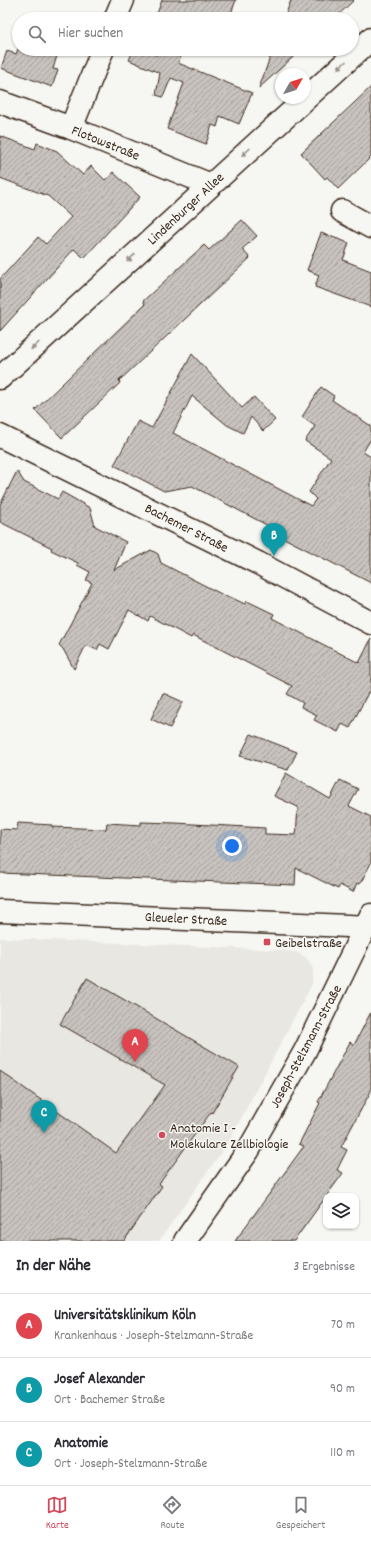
<!DOCTYPE html>
<html lang="de">
<head>
<meta charset="utf-8">
<style>
	body { margin:0; font-family:Dekko,sans-serif; background:#f2f2f3; color:#2b2b33 }
	.controls { position:absolute; right:12px; bottom:12px; display:grid; overflow:hidden; border-radius:8px; box-shadow:0 1px 3px #0004 }
	.controls button { width:36px; height:36px; display:grid; place-items:center; padding:0; border:0; border-bottom:1px solid #e1e1e2; background:#fff; color:#2b2b33; font:20px sans-serif }
	.compass { position:absolute; left:275px; top:68px; width:36px; height:36px; border-radius:50%; background:#fff; box-shadow:0 1px 3px #0004; rotate:51deg }
	.you { position:absolute; left:232px; top:846px; width:14px; height:14px; margin:-10px; border:3px solid #fff; border-radius:50%; background:#1a73e8; box-shadow:0 0 0 6px #1a73e833 }
	.badge { display:grid; place-items:center; width:26px; height:26px; border-radius:50%; background:#d1495b; color:#fff; font-size:13px; font-weight:700 }
	.pin { position:absolute; translate:-50% -33px; filter:drop-shadow(0 1px 2px #0008) }
	.pin::after { content:''; position:absolute; top:21px; width:14px; height:12px; background:inherit; clip-path:polygon(0 0,100% 0,50% 100%) }
	.list { margin:0; padding:0; list-style:none }
	h2 { display:flex; justify-content:space-between; align-items:center; height:52px; margin:0; padding:0 16px; font-size:17px }
	h2 small { font-size:13px; font-weight:400; color:#7c7c81 }
	.list li { display:grid; grid-template-columns:26px 1fr auto; gap:12px; align-items:center; box-sizing:border-box; height:64px; padding:0 16px; border-top:1px solid #e1e1e2 }
	.list b { display:block; font-size:15px; white-space:nowrap }
	.list p { margin:0; font-size:13px; white-space:nowrap; color:#7c7c81 }
	.list em { font-size:13px; font-style:normal; color:#7c7c81 }
	.icon { flex:none; width:22px; height:22px; fill:none; stroke:currentColor; stroke-width:2; stroke-linecap:round; stroke-linejoin:round }
	.map { position:relative; flex:none; width:371px; height:1241px; overflow:hidden }
	.search { position:absolute; background:#fff; box-shadow:0 1px 3px #0004; left:12px; right:12px; top:12px; height:44px; display:flex; align-items:center; gap:10px; box-sizing:border-box; padding:0 14px; border-radius:22px; color:#7c7c81; font-size:15px }
	.sheet { height:244px; background:#fff }
	nav { display:flex; justify-content:space-around; align-items:center; box-sizing:border-box; height:56px; border-top:1px solid #e1e1e2; background:#fff; font-size:11px; color:#7c7c81 }
	nav a { display:grid; justify-items:center; gap:2px }
	nav .on { color:#d1495b }
	.map>svg:first-child { display:block }
	.built { fill:#e8e7e2 }
	.building { fill:url(#building-hatch); stroke:#3b2a1e }
	.lines { fill:none; stroke-linecap:round; stroke-linejoin:round }
	.minor-casing { stroke:#3b2a1e; stroke-width:25 }
	.major-casing { stroke:#3b2a1e; stroke-width:25 }
	.minor { stroke:#f6f6f2; stroke-width:22 }
	.major { stroke:#f6f6f2; stroke-width:22 }
	.oneway { fill:#989088 }
	.poi-dot { fill:#d1495b; stroke:#f6f6f2; stroke-width:1.5 }
	.labels { text-anchor:middle; stroke-width:3; stroke-linejoin:round; paint-order:stroke }
	.street-label { font-size:14px; fill:#3b2a1e; stroke:#f6f6f2 }
	.poi-label { font-size:14px; fill:#3b2a1e; stroke:#f6f6f2; text-anchor:start }
</style>
</head>
<body>
<div class="map">
<svg width="371" height="1241" viewBox="0 0 371 1241">
	<defs>
		<pattern id="building-hatch" width="6" height="6" patternUnits="userSpaceOnUse"><rect width="6" height="6" fill="#c8c3be"/><path d="M-1 1l2-2M0 6l6-6M5 7l2-2" fill="none" stroke="#a49f9a"/></pattern>
	</defs>
	<rect width="100%" height="100%" fill="#f6f6f2"/>
	<filter id="ink" filterUnits="userSpaceOnUse"><feTurbulence type="fractalNoise" baseFrequency=".025" numOctaves="2"/><feDisplacementMap in="SourceGraphic" scale="8" xChannelSelector="R" yChannelSelector="G"/><feConvolveMatrix kernelMatrix="1 2 1 2 8 2 1 2 1" color-interpolation-filters="sRGB"/></filter>
	<g filter="url(#ink)">
		<!-- built -->
		<path class="built" d="M0 938 277 950 296 952 307 958 313 969 312 984 229 1141 159 1241H0Z"/>
		<!-- building -->
		<path class="building" d="M162 0H236L229 19H155Z
			M291 0H354L334 19H284Z
			M18 49H59L53 69 58 70 52 87 1 68 7 51 16 54Z
			M134 49H143L157 55 144 49H184L178 63 252 93 239 124 220 116 217 127 212 125 206 144 167 129 184 83 171 78 163 97 156 95 160 73 129 60Z
			M273 49H302L259 88Z
			M371 87V157L338 189 327 177 325 179 301 153Z
			M0 136 35 149 37 143 57 151 83 175 91 166 105 180 113 172 140 197 84 258 74 249 0 331V279L38 237 46 244 71 217 48 196 0 178Z
			M242 220 257 236 242 249 250 258 119 381 120 383 62 438 35 410 145 304 143 301 204 245 209 250Z
			M321 233 349 243 343 260 371 271V307L315 287 319 275 307 270Z
			M192 354 242 408 254 397 275 420 263 431 251 417 243 433 227 425 192 396 173 433 311 506 316 499 309 492 331 458 305 441 315 426 302 417 321 387 334 396 332 400 371 426V439L363 452 371 457V583L282 537 284 534 192 486 164 491 114 465 138 421 152 428Z
			M17 471 24 482 58 499 62 492 90 508 95 526 126 542 114 570 151 550 158 554 161 563 229 598 230 597 245 604 247 601 274 614 272 618 359 663 371 639V687L350 728 342 724 338 732 314 720 317 715 301 707 303 703 287 694 292 686 193 635 191 638 150 616 148 621 129 610 109 649 100 644 97 650 86 645 74 669 63 649 59 645 92 583 86 580 90 572 77 565 78 563 51 550 52 548 0 522V505Z
			M163 693 183 702 170 728 151 719Z
			M251 734 297 752 288 770 240 756Z
			M286 773 330 799 340 780 358 789 349 806 371 817V863L360 884 357 883 353 892 340 885 338 889 296 868 295 885 0 873V829L17 830 18 823 52 825V827L106 829 107 823 141 825V822L175 823 265 828V834L296 835 298 807 274 796Z
			M87 978 239 1067 212 1113 211 1112 159 1184 162 1186 124 1241H0V1071L116 1153 165 1085 60 1024Z
			M371 1012V1091L341 1147 347 1150 337 1170 343 1173 294 1241H235L304 1146 299 1144 320 1103 318 1102 350 1042 354 1045Z"/>
		<g class="lines">
			<!-- minor casing -->
			<g class="minor-casing">
				<path id="minor" d="M115 19 123 0
					M0 102 71 128 211 185
					M71 128 103 49
					M342 211 371 227
					M0 378 371 39
					M0 436 258 563 371 623
					M185 1241 248 1151 305 1051 371 915"/>
			</g>
			<!-- major casing -->
			<g class="major-casing">
				<path id="major" d="M0 911 371 927"/>
			</g>
			<!-- minor -->
			<use href="#minor" class="minor"/>
			<!-- major -->
			<use href="#major" class="major"/>
		</g>
		<!-- one-way arrows -->
		<defs><path id="oneway-solid" d="M-6-.8H1V-3.2L6.5 0L1 3.2V.8H-6Z"/></defs>
		<g class="oneway">
			<use href="#oneway-solid" transform="translate(342 65) rotate(138)"/>
			<use href="#oneway-solid" transform="translate(246 152) rotate(138)"/>
			<use href="#oneway-solid" transform="translate(131 258) rotate(137)"/>
			<use href="#oneway-solid" transform="translate(35 346) rotate(138)"/>
		</g>
	</g>
	<!-- markers -->
	<g class="poi-dot">
		<rect x="263" y="938" width="8" height="8" rx="2"/>
		<circle cx="162" cy="1135" r="4"/>
	</g>
	<g class="labels">
		<!-- street labels -->
		<g class="street-label">
			<text transform="translate(106 142) rotate(22)" y="5">Flotowstraße</text>
			<text transform="translate(185 208) rotate(-43)" y="5">Lindenburger Allee</text>
			<text transform="translate(187 527) rotate(27)" y="5">Bachemer Straße</text>
			<text transform="translate(186 918) rotate(3)" y="5">Gleueler Straße</text>
			<text transform="translate(305 1046) rotate(-62)" y="5">Joseph-Stelzmann-Straße</text>
		</g>
		<!-- poi labels -->
		<g class="poi-label">
			<text x="275" y="947">Geibelstraße</text>
			<text x="170" y="1132">Anatomie I -<tspan x="170" dy="16">Molekulare Zellbiologie</tspan></text>
		</g>
	</g>
</svg>
<div class="controls">
<button><svg class="icon" aria-label="layers" viewBox="0 0 24 24"><path d="M12 4l9 5-9 5-9-5zM3 14l9 5 9-5"/></svg></button>
</div>
<svg class="compass" viewBox="-18 -18 36 36"><path d="M0-13l5 13h-10z" fill="#e53935"/><path d="M0 13l5-13h-10z" fill="#7c7c81"/></svg>
<div class="you"></div>
<div class="pin badge" style="left:135px;top:1062px;background:#e0444e">A</div>
<div class="pin badge" style="left:274px;top:556px;background:#0f9aa8">B</div>
<div class="pin badge" style="left:44px;top:1133px;background:#0f9aa8">C</div>
<div class="search"><svg class="icon" aria-label="search" viewBox="0 0 24 24"><circle cx="10" cy="10" r="6"/><path d="M15 15l6 6"/></svg>Hier suchen</div>
</div>
<section class="sheet">
<h2>In der Nähe<small>3 Ergebnisse</small></h2>
<ul class="list">
<li><span class="badge" style="background:#e0444e">A</span><div><b>Universitätsklinikum Köln</b><p>Krankenhaus · Joseph-Stelzmann-Straße</p></div><em>70 m</em></li>
<li><span class="badge" style="background:#0f9aa8">B</span><div><b>Josef Alexander</b><p>Ort · Bachemer Straße</p></div><em>90 m</em></li>
<li><span class="badge" style="background:#0f9aa8">C</span><div><b>Anatomie</b><p>Ort · Joseph-Stelzmann-Straße</p></div><em>110 m</em></li>
</ul>
</section>
<nav>
<a class="on"><svg class="icon" aria-label="map" viewBox="0 0 24 24"><path d="M3 6l6-2 6 2 6-2v14l-6 2-6-2-6 2zM9 4v14M15 6v14"/></svg>Karte</a>
<a><svg class="icon" aria-label="directions" viewBox="0 0 24 24"><path d="M12 3l9 9-9 9-9-9zM9 14v-3h6M13 9l2 2-2 2"/></svg>Route</a>
<a><svg class="icon" aria-label="saved" viewBox="0 0 24 24"><path d="M7 4h10v16l-5-4-5 4z"/></svg>Gespeichert</a>
</nav>
</body>
</html>
